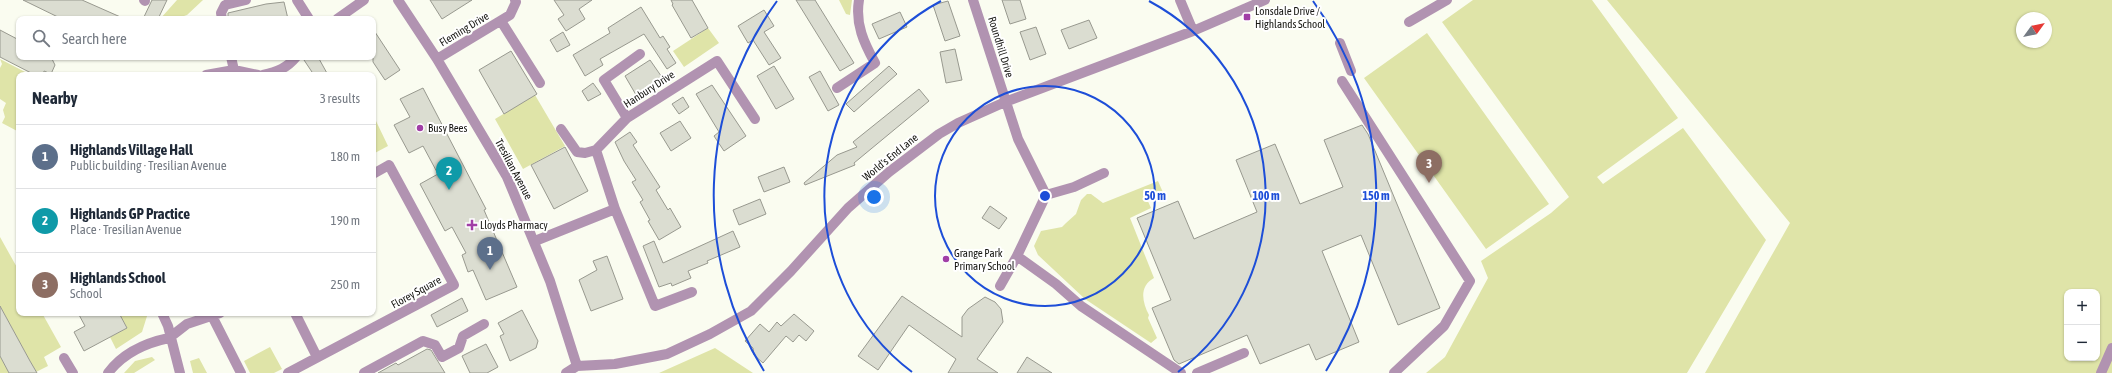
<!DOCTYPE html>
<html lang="en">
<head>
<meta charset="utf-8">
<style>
	body { margin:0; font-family:"Asap Condensed",sans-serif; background:#f2f2f3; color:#1f2937 }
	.controls { position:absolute; right:12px; bottom:12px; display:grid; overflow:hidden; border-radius:8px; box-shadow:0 1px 3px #0004 }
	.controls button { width:36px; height:36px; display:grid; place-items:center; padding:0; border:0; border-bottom:1px solid #e0e1e3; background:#fff; color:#1f2937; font:20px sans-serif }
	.compass { position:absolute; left:2016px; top:12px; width:36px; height:36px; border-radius:50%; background:#fff; box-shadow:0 1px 3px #0004; rotate:57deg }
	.you { position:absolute; left:874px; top:197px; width:14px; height:14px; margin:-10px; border:3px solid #fff; border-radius:50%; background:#1a73e8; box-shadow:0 0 0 6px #1a73e833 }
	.badge { display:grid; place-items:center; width:26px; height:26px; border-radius:50%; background:#0f766e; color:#fff; font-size:13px; font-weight:700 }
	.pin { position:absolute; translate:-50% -33px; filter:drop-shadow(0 1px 2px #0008) }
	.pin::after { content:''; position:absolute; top:21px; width:14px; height:12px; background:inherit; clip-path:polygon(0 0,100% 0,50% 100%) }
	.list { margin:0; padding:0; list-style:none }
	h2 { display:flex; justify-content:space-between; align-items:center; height:52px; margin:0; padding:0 16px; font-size:17px }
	h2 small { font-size:13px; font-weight:400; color:#747a83 }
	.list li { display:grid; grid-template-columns:26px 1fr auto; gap:12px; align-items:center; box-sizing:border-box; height:64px; padding:0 16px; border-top:1px solid #e0e1e3 }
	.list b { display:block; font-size:15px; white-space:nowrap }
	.list p { margin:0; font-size:13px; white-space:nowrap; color:#747a83 }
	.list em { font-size:13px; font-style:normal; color:#747a83 }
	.icon { flex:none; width:22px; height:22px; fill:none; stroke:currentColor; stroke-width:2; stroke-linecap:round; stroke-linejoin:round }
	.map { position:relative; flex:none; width:2112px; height:373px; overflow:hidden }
	.search { position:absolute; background:#fff; box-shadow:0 1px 3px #0004; left:16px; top:16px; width:360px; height:44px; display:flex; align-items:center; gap:10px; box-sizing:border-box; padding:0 14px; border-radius:8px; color:#747a83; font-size:15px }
	.panel { position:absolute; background:#fff; box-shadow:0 1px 3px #0004; left:16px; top:72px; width:360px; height:244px; border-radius:8px }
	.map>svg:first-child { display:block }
	.green { fill:#dfe4a8; fill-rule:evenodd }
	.building { fill:#dbddd1; stroke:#98998f }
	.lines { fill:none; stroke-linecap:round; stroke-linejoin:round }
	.minor { stroke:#b193b1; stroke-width:10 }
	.ring { fill:none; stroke:#1d4ed8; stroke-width:2 }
	.poi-dot { fill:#a13fa6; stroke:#fff; stroke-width:1.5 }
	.labels { text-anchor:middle; stroke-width:4; stroke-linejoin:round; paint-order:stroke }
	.poi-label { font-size:11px; fill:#161612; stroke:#fff; text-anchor:start }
	.street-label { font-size:11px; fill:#161612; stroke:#fff }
	.centre { fill:#1d4ed8; stroke:#fff; stroke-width:2 }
	.ring-label { font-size:12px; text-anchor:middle; font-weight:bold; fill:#1d4ed8; stroke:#fff; stroke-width:4; stroke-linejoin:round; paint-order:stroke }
</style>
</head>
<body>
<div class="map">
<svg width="2112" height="373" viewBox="0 0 2112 373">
	<rect width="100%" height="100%" fill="#fafcf0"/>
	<!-- green -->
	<path class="green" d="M177 0H203L187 15 181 17V19H160Z
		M839 0H852L850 15 846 14Z
		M1473 0H1592L1678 118 1597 177 1603 184 1683 128 1766 240 1687 373H1426L1445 357 1488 278 1481 261 1551 213 1569 197 1442 22Z
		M1607 0H2112V373H1705L1790 223ZM2022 18H2046V42H2022ZM2067 292H2097V358H2067Z
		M708 28 719 43 684 67 673 51Z
		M1427 33 1549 204 1486 249 1364 78Z
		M0 59 31 75H19V132L2 123 5 117 3 110 6 103 0 99V68L2 64Z
		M535 95 565 146 523 169 495 119Z
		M376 121 388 146 373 154V122Z
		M1158 181 1165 197 1158 199 1155 193 1146 197 1151 208 1130 218 1154 278C1139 286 1142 302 1149 315L1148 318 1157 338 1151 343 1085 299 1038 255 1034 246 1041 231 1062 227 1066 223 1076 214 1081 200 1087 194H1091L1103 203Z
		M0 237 19 271V313H42L61 347 44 357 48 366 36 372 0 306Z
		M119 313H148L142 332 116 349 110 337 127 328Z
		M270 347 282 369 274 373H250L244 361Z
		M715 348 753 373H659Z
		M0 356 9 373H0Z
		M152 357 155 360 134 373H124L135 361Z
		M199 358 207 373H193L190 361Z"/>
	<!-- building -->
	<path class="building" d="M23 0H82L125 19H62Z
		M152 0H167L158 19H143Z
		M430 0H472L442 19Z
		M554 0H592L579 9 585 19 566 31 558 19 564 15Z
		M671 0H692L708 28 691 38 672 5 673 4Z
		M796 0H815L854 63 840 71Z
		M1002 0H1020L1026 19 1010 24Z
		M948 1 960 36 945 41 933 5Z
		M284 2 288 19H228V13L266 4Z
		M641 7 660 38 663 36 670 47 667 49 676 63 667 69 644 34 600 59 603 65 585 76 573 55 610 33 608 28Z
		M764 10 774 26 764 32 781 58 769 65 753 40 748 43 738 26Z
		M900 12 907 27 879 39 872 24Z
		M1089 20 1097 38 1069 49 1061 30Z
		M1036 27 1046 54 1030 60 1020 32Z
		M373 29 400 70 385 80 373 62Z
		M0 30 19 40V57H51L55 65 51 74 44 71 43 75H35L0 57Z
		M563 32 570 45 557 52 550 40Z
		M955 49 962 80 946 83 940 52Z
		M511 51 537 94 504 114 479 70Z
		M302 57H318L328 75H314Z
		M650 60 666 83 639 100 625 76Z
		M774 66 794 99 776 109 757 76Z
		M889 66 897 74 854 112 846 104Z
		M820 71 839 105 828 111 809 77Z
		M593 83 601 94 588 101 582 91Z
		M712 85 746 136 724 151 714 136 719 132 696 94Z
		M423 88 486 209 484 210 517 287 486 300 473 270 468 272 462 255 466 253 452 227 445 231 420 184 438 174 423 146 409 153 394 125 410 117 400 99Z
		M919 89 929 101 854 163 855 165 805 185 804 183 837 155 857 147 853 142Z
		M683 97 689 107 679 114 672 104Z
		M680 121 691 138 671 151 660 133Z
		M1362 125 1368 134 1440 308 1398 325 1361 235 1322 251 1359 342 1316 360 1309 344 1260 364 1247 335 1179 364 1174 360 1152 308 1171 300 1137 218 1178 201 1194 239 1257 212 1236 160 1275 144 1300 204 1343 187 1324 140Z
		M630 132 637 142 633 145 660 187 656 190 668 210 670 208 681 227 659 240 648 221 650 220 640 202 643 200 632 182 636 180 624 161 615 142Z
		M565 147 588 191 554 209 531 165Z
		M784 167 790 182 764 192 758 177Z
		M760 199 766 214 739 225 733 210Z
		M990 206 1007 218 999 229 982 218Z
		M733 231 740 247 707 261 708 263 688 271 691 278 672 286 671 283 659 287 643 246 654 241 663 263Z
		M607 256 623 299 591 311 579 280 597 270 593 261Z
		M902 296 962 337V317L968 309 985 297 995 302 1001 309 1003 322 977 359 998 373H948L956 359 909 325 878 370 858 356Z
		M462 298 468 311 437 327 431 315Z
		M0 306 30 361 37 373H9L0 356Z
		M522 310 538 341 536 348 510 361 500 336 504 334 498 323Z
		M78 313H119L127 328 84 351 74 332 85 326Z
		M794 314 814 331 806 341 799 335 793 342 786 336 763 363 754 355 753 348 745 341 760 324 769 332 777 322 781 326Z
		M486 344 498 367 487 373H470L462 356Z
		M427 349 431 350 445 373H378L396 363 398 365Z
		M1027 357 1052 373H1017Z"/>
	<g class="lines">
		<!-- minor -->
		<path class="minor" d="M144 0 145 1
			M297 0 309 19
			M398 0 437 59 507 177 550 281 577 366
			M973 0 1018 139 1046 195 1074 187 1104 173
			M1180 0 1193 31
			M222 19 221 13 225 5 246 0
			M337 19 364 0
			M501 21 540 83
			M1409 22 1447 0
			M1340 43 1351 71
			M231 57 234 70
			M437 59 510 15 516 2 515 0
			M206 75 234 70 258 75
			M263 75C277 72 287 68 296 57
			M1342 81 1470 281 1444 326 1394 373
			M837 88 875 63C864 43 855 24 859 0
			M627 118 604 80 640 54
			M561 129 577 152 585 153 596 150
			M1046 195 1017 256 1056 284 1081 306 1181 373
			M615 209 655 306 692 292
			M535 241 615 209 596 150 627 118 717 61 755 119
			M1000 286 1017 256
			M162 313 168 326 180 373
			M295 313 317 357
			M212 316 241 373
			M169 338 187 324 220 313
			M64 358 73 373
			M108 373C123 353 145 343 169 338
			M288 373 454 285 389 165 373 174
			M364 373 423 341 435 345 442 357 459 348 463 336 484 324
			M566 373 577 366 615 364 667 354 710 334 751 311 791 271 848 208 889 172 939 134 958 123 1005 102 1193 31 1265 0
			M1197 373 1244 353
			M2101 373 2112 348"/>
	</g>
	<!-- distance rings -->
	<g class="ring">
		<circle cx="1045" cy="196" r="110"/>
		<path d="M912 372A221 221 0 0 1 941 1M1149 1A221 221 0 0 1 1178 372"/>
		<path d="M764 371A331 331 0 0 1 777 1M1313 1A331 331 0 0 1 1326 371"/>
	</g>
	<!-- markers -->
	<g class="poi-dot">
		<rect x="1243" y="13" width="8" height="8" rx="2"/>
		<circle cx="420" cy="128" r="4"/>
		<path d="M470 219h4v4h4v4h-4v4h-4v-4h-4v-4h4z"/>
		<circle cx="946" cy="259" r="4"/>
	</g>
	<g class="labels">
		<!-- poi labels -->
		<g class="poi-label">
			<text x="1255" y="15">Lonsdale Drive /<tspan x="1255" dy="13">Highlands School</tspan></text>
			<text x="428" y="132">Busy Bees</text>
			<text x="480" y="229">Lloyds Pharmacy</text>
			<text x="954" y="257">Grange Park<tspan x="954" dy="13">Primary School</tspan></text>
		</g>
		<!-- street labels -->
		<g class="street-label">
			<text transform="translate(464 29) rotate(-31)" y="4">Fleming Drive</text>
			<text transform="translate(1001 47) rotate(73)" y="4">Roundhill Drive</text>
			<text transform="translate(649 89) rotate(-33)" y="4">Hanbury Drive</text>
			<text transform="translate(890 157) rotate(-39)" y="4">World's End Lane</text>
			<text transform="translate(514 169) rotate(62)" y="4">Tresilian Avenue</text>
			<text transform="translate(416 292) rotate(-29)" y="4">Florey Square</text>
		</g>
	</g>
	<circle cx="1045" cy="196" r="6" class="centre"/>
	<g class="ring-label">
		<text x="1155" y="200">50 m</text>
		<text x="1266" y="200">100 m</text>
		<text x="1376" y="200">150 m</text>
	</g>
</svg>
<div class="controls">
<button>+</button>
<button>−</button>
</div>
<svg class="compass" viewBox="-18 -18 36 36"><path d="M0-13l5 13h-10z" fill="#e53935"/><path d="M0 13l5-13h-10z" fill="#747a83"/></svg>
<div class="you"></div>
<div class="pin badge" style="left:490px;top:270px;background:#5c6f8a">1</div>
<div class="pin badge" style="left:449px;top:190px;background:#0f9aa8">2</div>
<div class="pin badge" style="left:1429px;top:183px;background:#8d6e63">3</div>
<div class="search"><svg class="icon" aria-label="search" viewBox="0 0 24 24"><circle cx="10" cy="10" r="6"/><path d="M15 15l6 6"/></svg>Search here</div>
<section class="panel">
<h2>Nearby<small>3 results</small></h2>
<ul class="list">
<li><span class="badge" style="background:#5c6f8a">1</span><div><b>Highlands Village Hall</b><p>Public building · Tresilian Avenue</p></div><em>180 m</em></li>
<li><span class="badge" style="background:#0f9aa8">2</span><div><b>Highlands GP Practice</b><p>Place · Tresilian Avenue</p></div><em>190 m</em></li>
<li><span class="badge" style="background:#8d6e63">3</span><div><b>Highlands School</b><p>School</p></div><em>250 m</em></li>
</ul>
</section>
</div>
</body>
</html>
